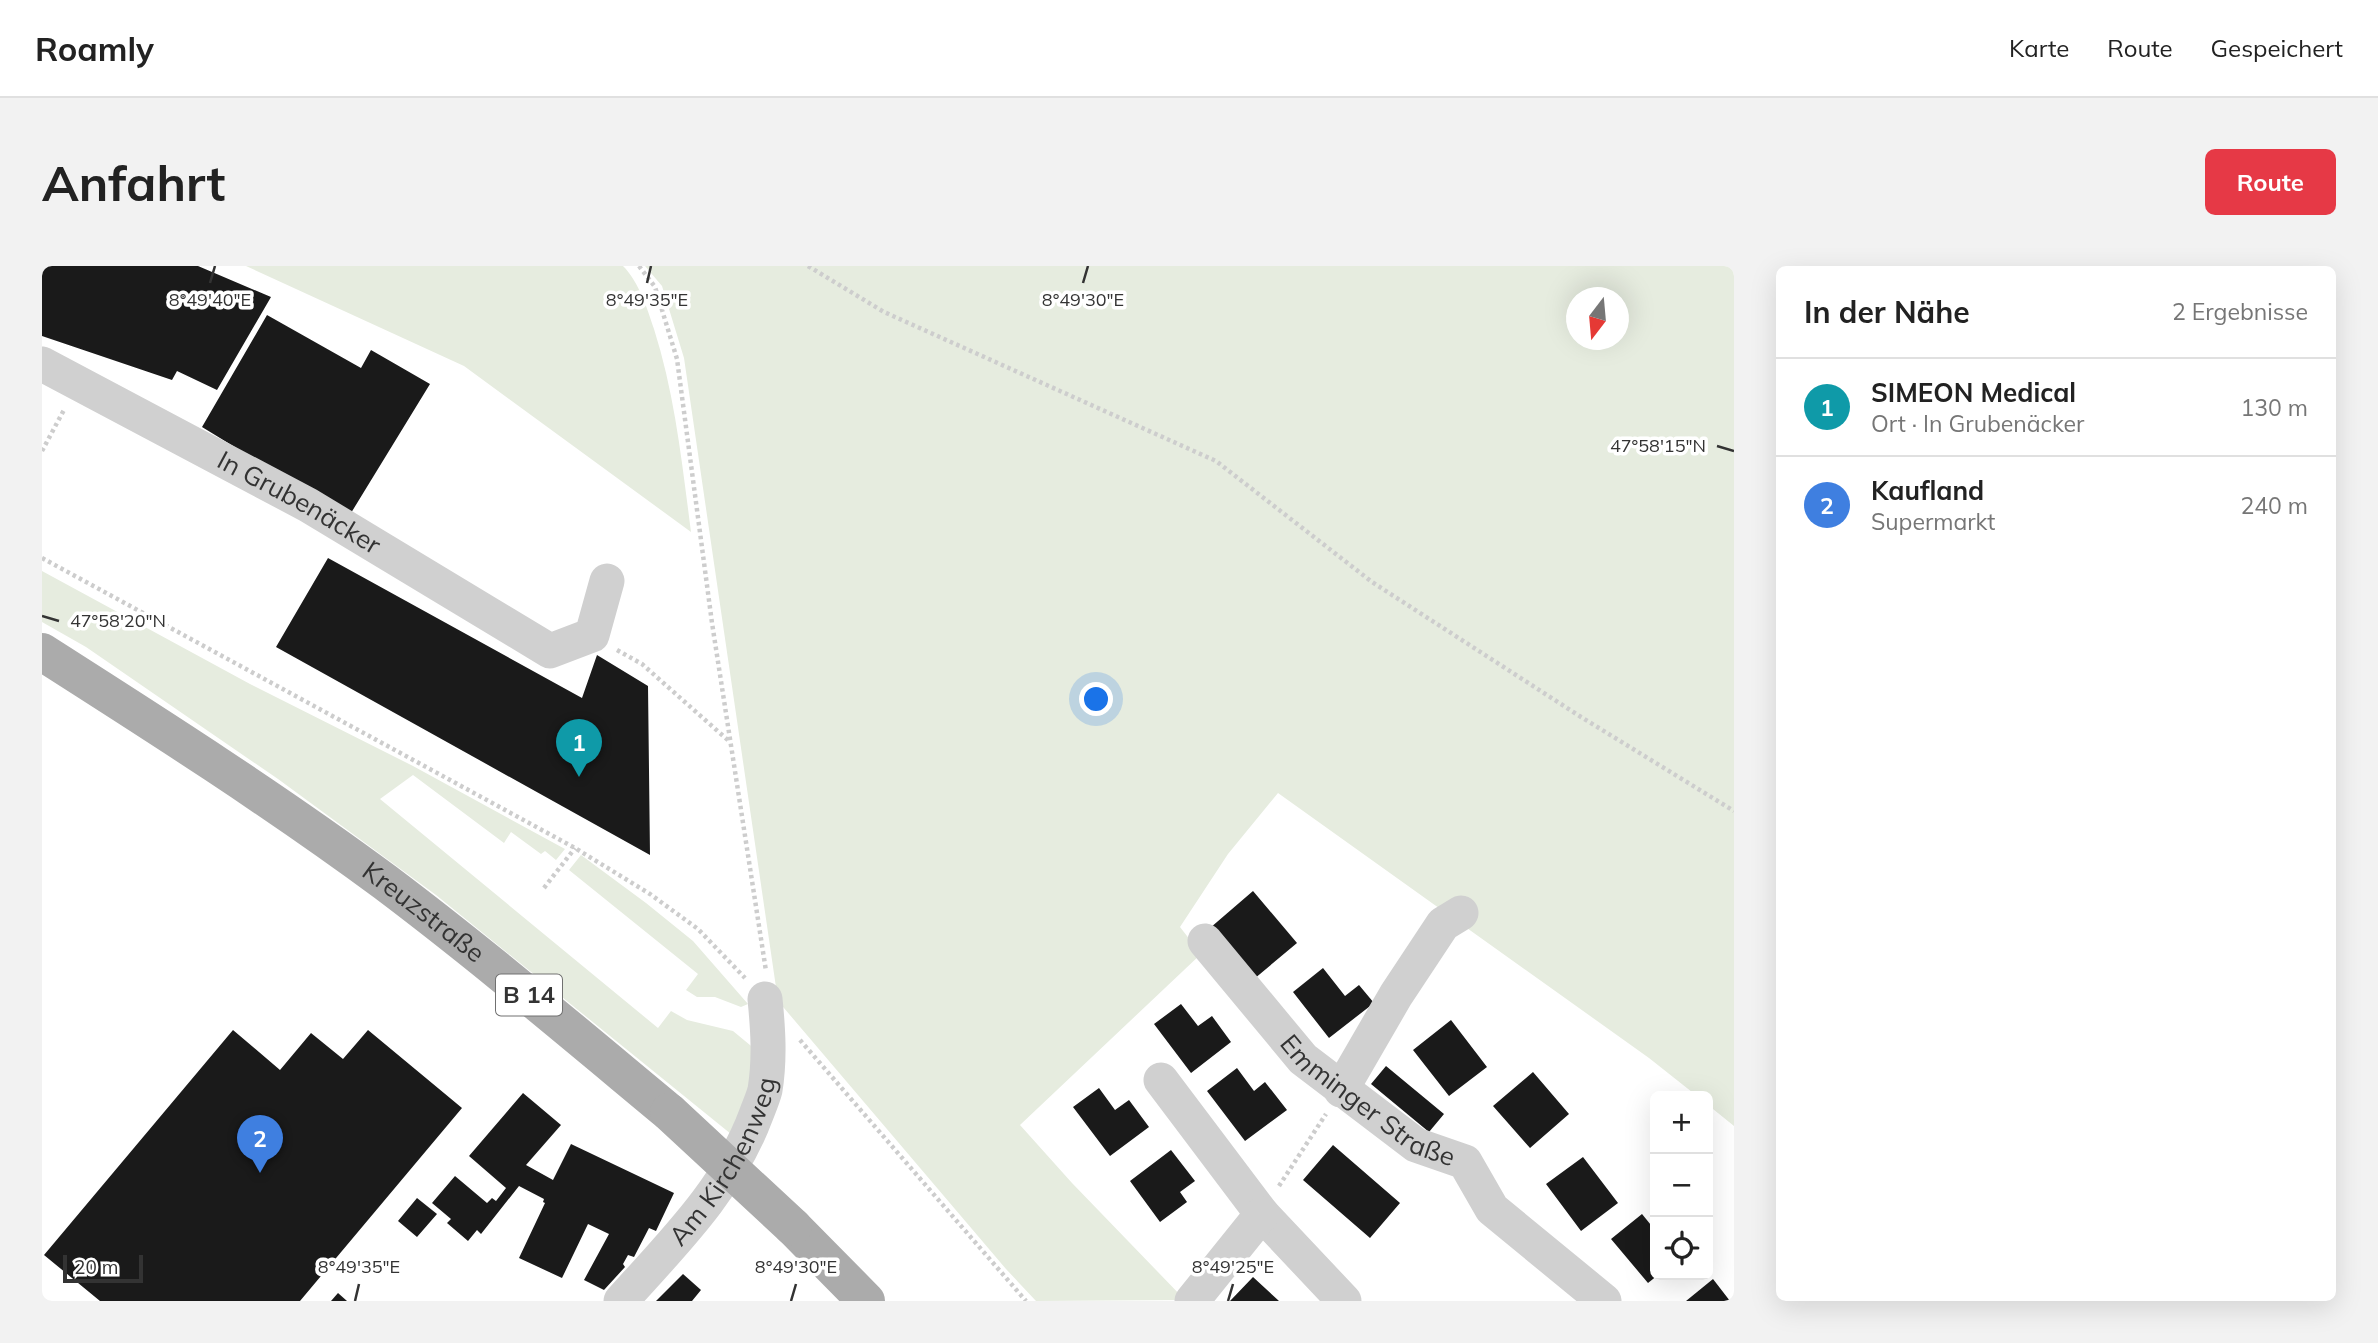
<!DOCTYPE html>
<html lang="de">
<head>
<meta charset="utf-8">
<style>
	body { margin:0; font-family:Mulish,sans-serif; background:#f2f2f2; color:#222 }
	.controls { position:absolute; right:21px; bottom:21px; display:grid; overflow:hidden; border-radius:10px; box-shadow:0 7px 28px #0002 }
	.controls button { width:63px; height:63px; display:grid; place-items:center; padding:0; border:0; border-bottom:2px solid #e0e0e0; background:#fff; color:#222; font:35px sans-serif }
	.compass { position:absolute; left:1524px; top:21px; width:63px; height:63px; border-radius:50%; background:#fff; box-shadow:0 7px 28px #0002; rotate:196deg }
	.scale { position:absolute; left:21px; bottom:18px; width:80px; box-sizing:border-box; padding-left:7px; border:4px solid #333; border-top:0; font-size:19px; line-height:24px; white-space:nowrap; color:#333; -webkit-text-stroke:5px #fff; paint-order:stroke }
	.you { position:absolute; left:1055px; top:434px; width:24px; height:24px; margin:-18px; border:5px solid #fff; border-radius:50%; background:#1a73e8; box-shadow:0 0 0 10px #1a73e833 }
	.badge { display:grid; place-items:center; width:46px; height:46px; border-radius:50%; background:#e63946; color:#fff; font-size:23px; font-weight:700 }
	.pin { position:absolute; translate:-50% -58px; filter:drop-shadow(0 2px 4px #0008) }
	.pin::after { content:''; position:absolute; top:37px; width:24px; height:21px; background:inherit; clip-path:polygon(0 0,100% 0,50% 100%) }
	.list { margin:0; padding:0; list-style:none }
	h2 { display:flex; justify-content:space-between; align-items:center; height:91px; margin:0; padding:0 28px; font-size:30px }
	h2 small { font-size:23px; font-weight:400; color:#767676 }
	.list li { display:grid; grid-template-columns:46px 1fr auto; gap:21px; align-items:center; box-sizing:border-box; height:98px; padding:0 28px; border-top:2px solid #e0e0e0 }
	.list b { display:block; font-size:26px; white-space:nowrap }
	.list p { margin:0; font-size:23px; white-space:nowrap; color:#767676 }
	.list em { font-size:23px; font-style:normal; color:#767676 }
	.icon { flex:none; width:38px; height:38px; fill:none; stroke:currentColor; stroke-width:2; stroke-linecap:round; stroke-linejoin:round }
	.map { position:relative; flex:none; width:1692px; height:1035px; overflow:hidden; border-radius:10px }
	header { display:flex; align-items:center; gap:42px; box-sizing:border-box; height:98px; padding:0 35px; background:#fff; border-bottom:2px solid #e0e0e0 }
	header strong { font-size:33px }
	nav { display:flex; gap:38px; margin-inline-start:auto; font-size:24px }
	.intro { display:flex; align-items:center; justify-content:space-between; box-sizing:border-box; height:168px; padding:0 42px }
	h1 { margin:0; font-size:49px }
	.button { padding:18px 32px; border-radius:10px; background:#e63946; color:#fff; font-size:24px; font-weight:700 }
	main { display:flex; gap:42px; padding:0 42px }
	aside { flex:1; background:#fff; border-radius:10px; box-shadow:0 7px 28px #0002 }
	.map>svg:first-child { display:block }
	.green { fill:#e6ecdf; fill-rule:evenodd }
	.building { fill:#1a1a1a }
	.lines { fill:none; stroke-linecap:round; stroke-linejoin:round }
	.path { stroke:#cdcdcd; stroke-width:4.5; stroke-dasharray:3.5 3.5; stroke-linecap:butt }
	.minor { stroke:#d0d0d0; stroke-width:35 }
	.major { stroke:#ababab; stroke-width:38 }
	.major-bridge { stroke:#ababab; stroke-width:38 }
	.ticks { fill:none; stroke:#333; stroke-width:2.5 }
	.labels { text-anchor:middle; stroke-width:7; stroke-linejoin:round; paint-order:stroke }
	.shield { fill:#fff; stroke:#707070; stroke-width:2 }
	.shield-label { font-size:24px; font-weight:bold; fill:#333 }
	.street-label { font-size:26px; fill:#333; stroke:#fff }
	.ticks-label { font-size:18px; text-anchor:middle; fill:#333; stroke:#fff; stroke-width:7; stroke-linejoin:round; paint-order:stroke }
</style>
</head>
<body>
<header>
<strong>Roamly</strong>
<nav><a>Karte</a><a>Route</a><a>Gespeichert</a></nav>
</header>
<div class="intro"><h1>Anfahrt</h1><a class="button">Route</a></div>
<main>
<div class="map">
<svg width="1692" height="1035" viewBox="0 0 1692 1035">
	<rect width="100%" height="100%" fill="#fff"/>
	<!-- green -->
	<path class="green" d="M204 0H581C597 16 605 42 612 63 633 129 640 197 649 266L422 100Z
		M603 0H1692V860L1666 839V830H1655L1607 792 1236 527 1186 588 1138 661 1159 688 978 859 1030 917 1143 1034 994 1035 964 1003 736 735 642 92 620 20ZM1534 32H1576V74H1534Z
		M0 305 208 418 371 500 523 583 514 594 503 585 499 588 469 566 462 577 371 509 338 533 616 762 629 745 645 754 691 765 714 784 712 807 689 868 394 629 236 513 44 381 0 356Z
		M539 589 604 637 651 675 706 738 699 741 673 731H655L644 724 656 708 527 604Z"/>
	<!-- building -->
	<path class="building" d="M0 0H156L229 31 175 124 135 105 130 114 0 70Z
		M225 49 319 102 329 84 388 118 309 247 232 205 160 161Z
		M286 292 540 432 555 389 606 420 608 589 234 381Z
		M1211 625 1255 677 1212 713 1168 662Z
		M1281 702 1303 730 1317 719 1332 737 1287 772 1251 726Z
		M1139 738 1156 760 1170 750 1189 776 1149 807 1112 758Z
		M1409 754 1445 801 1407 830 1371 784Z
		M191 764 238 804 269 767 301 793 326 764 420 842 258 1035H58L2 989Z
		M1344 800 1402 848 1387 866 1329 818Z
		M1195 802 1212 825 1223 816 1245 844 1203 875 1165 825Z
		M1491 806 1527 848 1488 882 1451 840Z
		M1057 822 1073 844 1087 834 1107 861 1068 890 1031 841Z
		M481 827 519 859 484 899 511 914 529 878 632 927 614 965 607 962 592 991 586 989 581 998 583 1001 562 1024 542 1014 567 968 546 958 520 1012 477 992 503 937 501 936 502 933 477 920 439 968 435 964 426 975 405 957 409 953 390 937 413 910 445 937 450 932 454 935 464 922 427 890Z
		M1291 879 1358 937 1328 972 1261 914Z
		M1129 884 1153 915 1138 926 1145 936 1118 956 1088 915Z
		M1541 891 1576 937 1539 965 1504 918Z
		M375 932 395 948 375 971 356 955Z
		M1600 948 1613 964V1009H1616L1606 1017 1569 973Z
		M641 1008 659 1024 650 1035H614Z
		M1211 1011 1237 1035H1188Z
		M1671 1013 1688 1035H1644Z
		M296 1027 305 1035H289Z"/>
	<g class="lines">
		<!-- path -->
		<path class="path" d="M597 0 613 21 635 93 670 357 724 705
			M766 0 842 46 1174 195 1330 316 1539 451 1692 545
			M0 185 23 142
			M0 292 533 582 608 628 656 663 703 712
			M575 384 600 398 688 476
			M502 622 533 582
			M758 774 984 1035
			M1237 920 1284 848"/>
		<!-- minor -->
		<g class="minor">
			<path id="s1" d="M0 98 266 239 508 385 550 369 565 315"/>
			<path id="s2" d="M1163 675 1261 793 1374 879 1423 896 1450 943 1562 1035"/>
			<path d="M1119 814 1220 948 1302 1035"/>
			<path d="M1299 824 1354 729 1401 658 1419 647"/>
			<path id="s3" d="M579 1035C630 978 687 922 714 849 717 841 721 832 723 824 728 793 726 763 723 733"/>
			<path d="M1150 1035 1220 948"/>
		</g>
		<!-- major -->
		<g class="major">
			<path id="s4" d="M0 386C116 460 232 534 343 616 440 689 533 768 627 846"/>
			<path d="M751 961 824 1035"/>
		</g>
		<!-- major-bridge -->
		<path class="major-bridge" d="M627 846 751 961"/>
	</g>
	<!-- ticks -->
	<path class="ticks" d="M168 17 173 0M605 17 609 0M1041 17 1046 0M1675 180 1692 185M0 350 17 355M313 1035 317 1018M749 1035 754 1018M1186 1035 1191 1018"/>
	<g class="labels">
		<!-- shield labels -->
		<rect class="shield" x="454" y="708.5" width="66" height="41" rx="5"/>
		<g class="shield-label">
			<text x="487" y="737">B 14</text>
		</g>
		<!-- street labels -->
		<g class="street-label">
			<text dy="9" stroke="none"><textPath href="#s1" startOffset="292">In Grubenäcker</textPath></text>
			<text dy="9" stroke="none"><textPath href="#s4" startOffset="462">Kreuzstraße</textPath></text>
			<text dy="9" stroke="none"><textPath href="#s2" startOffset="231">Emminger Straße</textPath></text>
			<text dy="9" stroke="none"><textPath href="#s3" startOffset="175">Am Kirchenweg</textPath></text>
		</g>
	</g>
	<g class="ticks-label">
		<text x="168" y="40">8°49'40"E</text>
		<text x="605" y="40">8°49'35"E</text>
		<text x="1041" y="40">8°49'30"E</text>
		<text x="1616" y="186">47°58'15"N</text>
		<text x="76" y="361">47°58'20"N</text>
		<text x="317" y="1007">8°49'35"E</text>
		<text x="754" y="1007">8°49'30"E</text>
		<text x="1191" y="1007">8°49'25"E</text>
	</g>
</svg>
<div class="controls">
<button>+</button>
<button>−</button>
<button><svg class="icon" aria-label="locate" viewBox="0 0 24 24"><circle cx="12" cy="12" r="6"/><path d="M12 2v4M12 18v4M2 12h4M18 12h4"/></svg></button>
</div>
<svg class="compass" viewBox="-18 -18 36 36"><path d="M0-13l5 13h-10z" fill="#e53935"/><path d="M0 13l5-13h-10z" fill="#767676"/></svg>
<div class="scale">20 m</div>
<div class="you"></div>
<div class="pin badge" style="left:537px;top:511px;background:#0f9aa8">1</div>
<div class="pin badge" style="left:218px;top:907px;background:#3f7fe0">2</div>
</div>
<aside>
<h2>In der Nähe<small>2 Ergebnisse</small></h2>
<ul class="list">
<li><span class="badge" style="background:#0f9aa8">1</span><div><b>SIMEON Medical</b><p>Ort · In Grubenäcker</p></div><em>130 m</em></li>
<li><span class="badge" style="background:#3f7fe0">2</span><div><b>Kaufland</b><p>Supermarkt</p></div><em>240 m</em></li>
</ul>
</aside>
</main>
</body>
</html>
